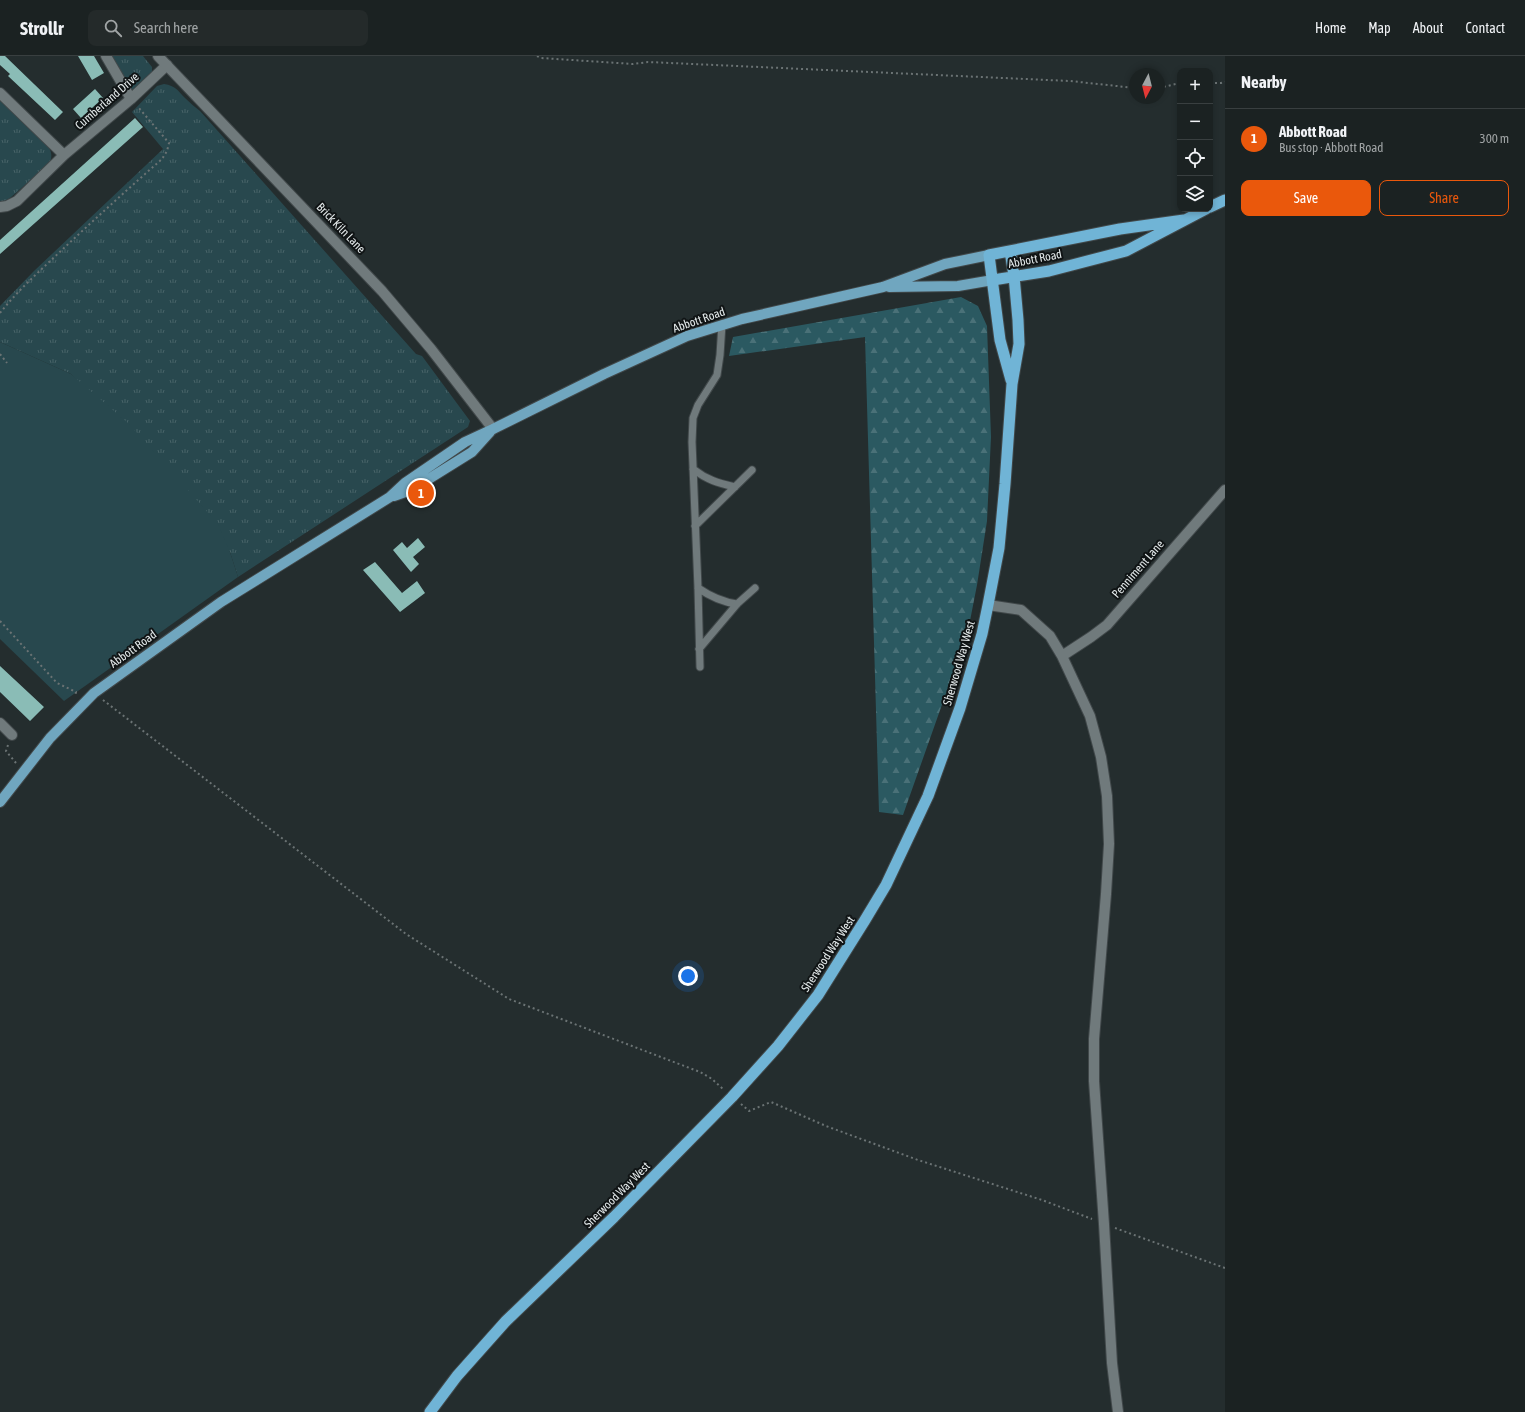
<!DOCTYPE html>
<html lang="en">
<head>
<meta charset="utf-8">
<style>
	body { margin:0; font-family:"Asap Condensed",sans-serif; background:#242a2a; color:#f1f3f6 }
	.controls { position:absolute; right:12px; top:12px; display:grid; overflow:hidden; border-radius:8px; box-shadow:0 2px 6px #0003 }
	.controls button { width:36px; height:36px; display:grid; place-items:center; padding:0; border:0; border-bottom:1px solid #393f40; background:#1b2222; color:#f1f3f6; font:20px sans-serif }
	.compass { position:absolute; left:1129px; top:12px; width:36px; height:36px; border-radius:50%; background:#1b2222; box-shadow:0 2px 6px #0003; rotate:187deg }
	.you { position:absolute; left:688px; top:920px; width:14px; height:14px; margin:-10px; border:3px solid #fff; border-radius:50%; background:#1a73e8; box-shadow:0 0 0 6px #1a73e833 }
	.badge { display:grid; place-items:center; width:26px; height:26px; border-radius:50%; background:#ea580c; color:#fff; font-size:13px; font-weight:700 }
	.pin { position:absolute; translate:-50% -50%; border:2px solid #fff; box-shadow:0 1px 4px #0006 }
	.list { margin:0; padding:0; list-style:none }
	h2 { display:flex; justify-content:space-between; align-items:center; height:52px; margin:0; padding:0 16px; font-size:17px }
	h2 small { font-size:13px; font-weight:400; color:#a0a4a5 }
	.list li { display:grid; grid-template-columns:26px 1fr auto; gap:12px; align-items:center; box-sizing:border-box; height:60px; padding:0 16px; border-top:1px solid #393f40 }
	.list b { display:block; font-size:15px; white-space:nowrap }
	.list p { margin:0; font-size:13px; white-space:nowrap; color:#a0a4a5 }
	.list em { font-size:13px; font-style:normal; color:#a0a4a5 }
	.actions { display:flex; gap:8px; padding:12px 16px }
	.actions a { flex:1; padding:9px 0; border:1px solid #ea580c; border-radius:8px; text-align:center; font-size:14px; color:#ea580c }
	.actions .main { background:#ea580c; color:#fff }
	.icon { flex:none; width:22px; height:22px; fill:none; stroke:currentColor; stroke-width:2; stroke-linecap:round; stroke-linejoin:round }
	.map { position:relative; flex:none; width:1225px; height:1356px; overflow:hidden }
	header { display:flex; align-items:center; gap:24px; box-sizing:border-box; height:56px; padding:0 20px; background:#1b2222; border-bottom:1px solid #393f40 }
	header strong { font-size:19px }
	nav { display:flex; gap:22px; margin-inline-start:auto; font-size:14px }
	.search { width:280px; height:36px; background:#242a2a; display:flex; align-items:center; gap:10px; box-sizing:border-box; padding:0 14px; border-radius:8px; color:#a0a4a5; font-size:15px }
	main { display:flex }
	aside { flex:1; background:#1b2222 }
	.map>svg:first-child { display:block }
	.grass { fill:url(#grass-tufts) }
	.forest { fill:url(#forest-firs) }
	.green { fill:#28484e }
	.building { fill:#8abcb6 }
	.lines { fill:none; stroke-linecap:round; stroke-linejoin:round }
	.service-casing { stroke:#41484a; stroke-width:9 }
	.minor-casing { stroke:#41484a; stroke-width:12 }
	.tertiary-casing { stroke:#41484a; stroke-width:12 }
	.primary-casing { stroke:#41484a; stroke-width:12 }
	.trunk-casing { stroke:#41484a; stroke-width:13 }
	.path { stroke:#6b7374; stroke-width:2; stroke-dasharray:2 3; stroke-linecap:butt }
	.service { stroke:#707a7c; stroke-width:7 }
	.minor { stroke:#707a7c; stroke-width:10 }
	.tertiary { stroke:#707a7c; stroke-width:10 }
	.primary { stroke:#70a6bf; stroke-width:10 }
	.trunk { stroke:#70b4d6; stroke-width:11 }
	.labels { text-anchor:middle; stroke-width:4; stroke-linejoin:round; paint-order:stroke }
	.street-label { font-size:12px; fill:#e4eaeb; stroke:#101415 }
</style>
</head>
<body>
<header>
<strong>Strollr</strong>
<div class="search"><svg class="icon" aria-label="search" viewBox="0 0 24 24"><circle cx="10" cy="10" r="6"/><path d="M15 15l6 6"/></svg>Search here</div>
<nav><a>Home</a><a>Map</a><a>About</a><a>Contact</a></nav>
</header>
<main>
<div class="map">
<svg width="1225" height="1356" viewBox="0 0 1225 1356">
	<defs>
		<pattern id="grass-tufts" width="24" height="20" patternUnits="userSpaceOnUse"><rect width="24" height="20" fill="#28484e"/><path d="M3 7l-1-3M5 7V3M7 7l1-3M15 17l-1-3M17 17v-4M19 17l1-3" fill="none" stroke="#476368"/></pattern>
		<pattern id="forest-firs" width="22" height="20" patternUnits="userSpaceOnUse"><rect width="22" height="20" fill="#2b5961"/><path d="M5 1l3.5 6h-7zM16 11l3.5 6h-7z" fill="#4a7178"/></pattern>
	</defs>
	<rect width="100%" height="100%" fill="#242d2e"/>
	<!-- grass -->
	<path class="grass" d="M111 0H143L152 11V16L132 35Z
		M164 28C176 30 177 34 185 42 190 47 195 51 200 55L416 298 422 300 470 365 468 371 238 521 230 496 71 318 0 286V250L34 215 163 93 132 56 157 30Z
		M0 44 48 90C52 96 52 100 50 107L10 142 4 146 0 147Z"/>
	<!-- forest -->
	<path class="forest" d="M961 241 978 250 987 270 991 381 987 465 977 529 968 575 903 759 879 756 865 281 729 300 733 281Z"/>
	<!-- green -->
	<path class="green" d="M0 286 71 318 129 368 218 468 230 496 238 521 64 645 0 583Z"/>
	<!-- building -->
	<path class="building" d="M0 0H5L63 56 55 64 8 20 10 18 0 9Z
		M78 0H94L104 17 92 24Z
		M95 33 103 42 81 62 73 53Z
		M135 62 143 71 0 198V184Z
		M418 482 425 491 413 501 419 508 411 516 393 494 402 486 407 492Z
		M375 506 402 537 417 525 425 537 400 556 363 514Z
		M0 610 44 651 30 665 0 636Z"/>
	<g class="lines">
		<!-- service casing -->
		<g class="service-casing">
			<path id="service" d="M693 413C707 424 718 427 735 431
				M695 470 752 414
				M698 532C711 541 722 546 737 548
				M699 593 737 548 755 532
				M700 611 698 532 692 386 693 362 698 349 717 319 720 299 722 268"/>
		</g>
		<!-- minor casing -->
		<g class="minor-casing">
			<path id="minor" d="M106 0 131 43
				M0 37 64 99
				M0 151 7 150 17 145 64 99 131 43 167 9
				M988 549 1021 554 1050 580 1062 600 1090 660 1101 701 1107 740 1109 788 1106 838 1094 983V1025L1104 1168 1112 1307 1118 1356
				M1062 600 1091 581 1107 569 1225 434
				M0 667 12 679"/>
		</g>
		<!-- tertiary casing -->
		<g class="tertiary-casing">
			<path id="tertiary" d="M158 0 382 235 431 293 493 373"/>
		</g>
		<!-- primary casing -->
		<g class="primary-casing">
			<path id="primary" d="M889 231 958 230 993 224
				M394 440 411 434 472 396 490 376
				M0 746 50 682 94 637 221 546 390 441 405 427 465 386 493 373 604 318 687 280 742 263 883 231 945 208 989 199"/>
		</g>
		<!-- trunk casing -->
		<g class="trunk-casing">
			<path id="trunk" d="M1210 151 1225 144
				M993 224 1049 215 1126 195 1206 153
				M1011 324 1000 284 989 199 1120 173 1184 164
				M430 1356 457 1320 506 1265 614 1161 732 1041 778 990 818 939 865 864 886 829 928 740 960 652 982 578 988 549 999 492 1005 428 1012 328 1019 288 1018 264 1014 220 1010 195"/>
		</g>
		<!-- path -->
		<path class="path" d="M537 0 541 2 633 8 648 6 1070 25 1135 32
			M1210 27H1221L1225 26
			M1159 32 1180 27
			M0 257C19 233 42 213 64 192 96 162 129 132 162 103L167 95 169 87 138 51
			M0 298 7 307
			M0 565 57 627 76 636 75 640
			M103 644 406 878 509 943 700 1016 712 1023 724 1034
			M8 689 6 695 16 707
			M741 1048 749 1055 771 1046 826 1070 918 1104 1042 1144 1092 1163
			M1115 1172 1225 1212"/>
		<!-- service -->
		<use href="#service" class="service"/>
		<!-- minor -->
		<use href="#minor" class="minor"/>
		<!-- tertiary -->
		<use href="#tertiary" class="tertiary"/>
		<!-- primary -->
		<use href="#primary" class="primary"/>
		<!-- trunk -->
		<use href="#trunk" class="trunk"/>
	</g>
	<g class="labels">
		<!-- street labels -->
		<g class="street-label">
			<text transform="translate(107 45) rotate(-41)" y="4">Cumberland Drive</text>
			<text transform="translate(341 172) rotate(46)" y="4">Brick Kiln Lane</text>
			<text transform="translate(1035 203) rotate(-11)" y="4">Abbott Road</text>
			<text transform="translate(699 264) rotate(-19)" y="4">Abbott Road</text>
			<text transform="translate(1138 513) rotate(-49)" y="4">Penniment Lane</text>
			<text transform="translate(133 593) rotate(-36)" y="4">Abbott Road</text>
			<text transform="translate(959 607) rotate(-74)" y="4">Sherwood Way West</text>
			<text transform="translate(828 898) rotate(-57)" y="4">Sherwood Way West</text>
			<text transform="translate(617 1139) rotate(-45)" y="4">Sherwood Way West</text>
		</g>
	</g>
</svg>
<div class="controls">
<button>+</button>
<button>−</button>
<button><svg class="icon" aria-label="locate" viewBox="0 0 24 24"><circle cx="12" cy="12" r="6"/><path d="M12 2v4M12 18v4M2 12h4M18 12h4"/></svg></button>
<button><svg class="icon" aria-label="layers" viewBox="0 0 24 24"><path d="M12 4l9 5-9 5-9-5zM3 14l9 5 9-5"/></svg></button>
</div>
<svg class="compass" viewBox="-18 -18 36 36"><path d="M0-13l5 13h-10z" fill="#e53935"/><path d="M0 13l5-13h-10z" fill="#a0a4a5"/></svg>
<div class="you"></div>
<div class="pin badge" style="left:421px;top:437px">1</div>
</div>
<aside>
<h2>Nearby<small></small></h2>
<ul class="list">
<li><span class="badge">1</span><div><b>Abbott Road</b><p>Bus stop · Abbott Road</p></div><em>300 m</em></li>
</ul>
<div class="actions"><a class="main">Save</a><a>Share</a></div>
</aside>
</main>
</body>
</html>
